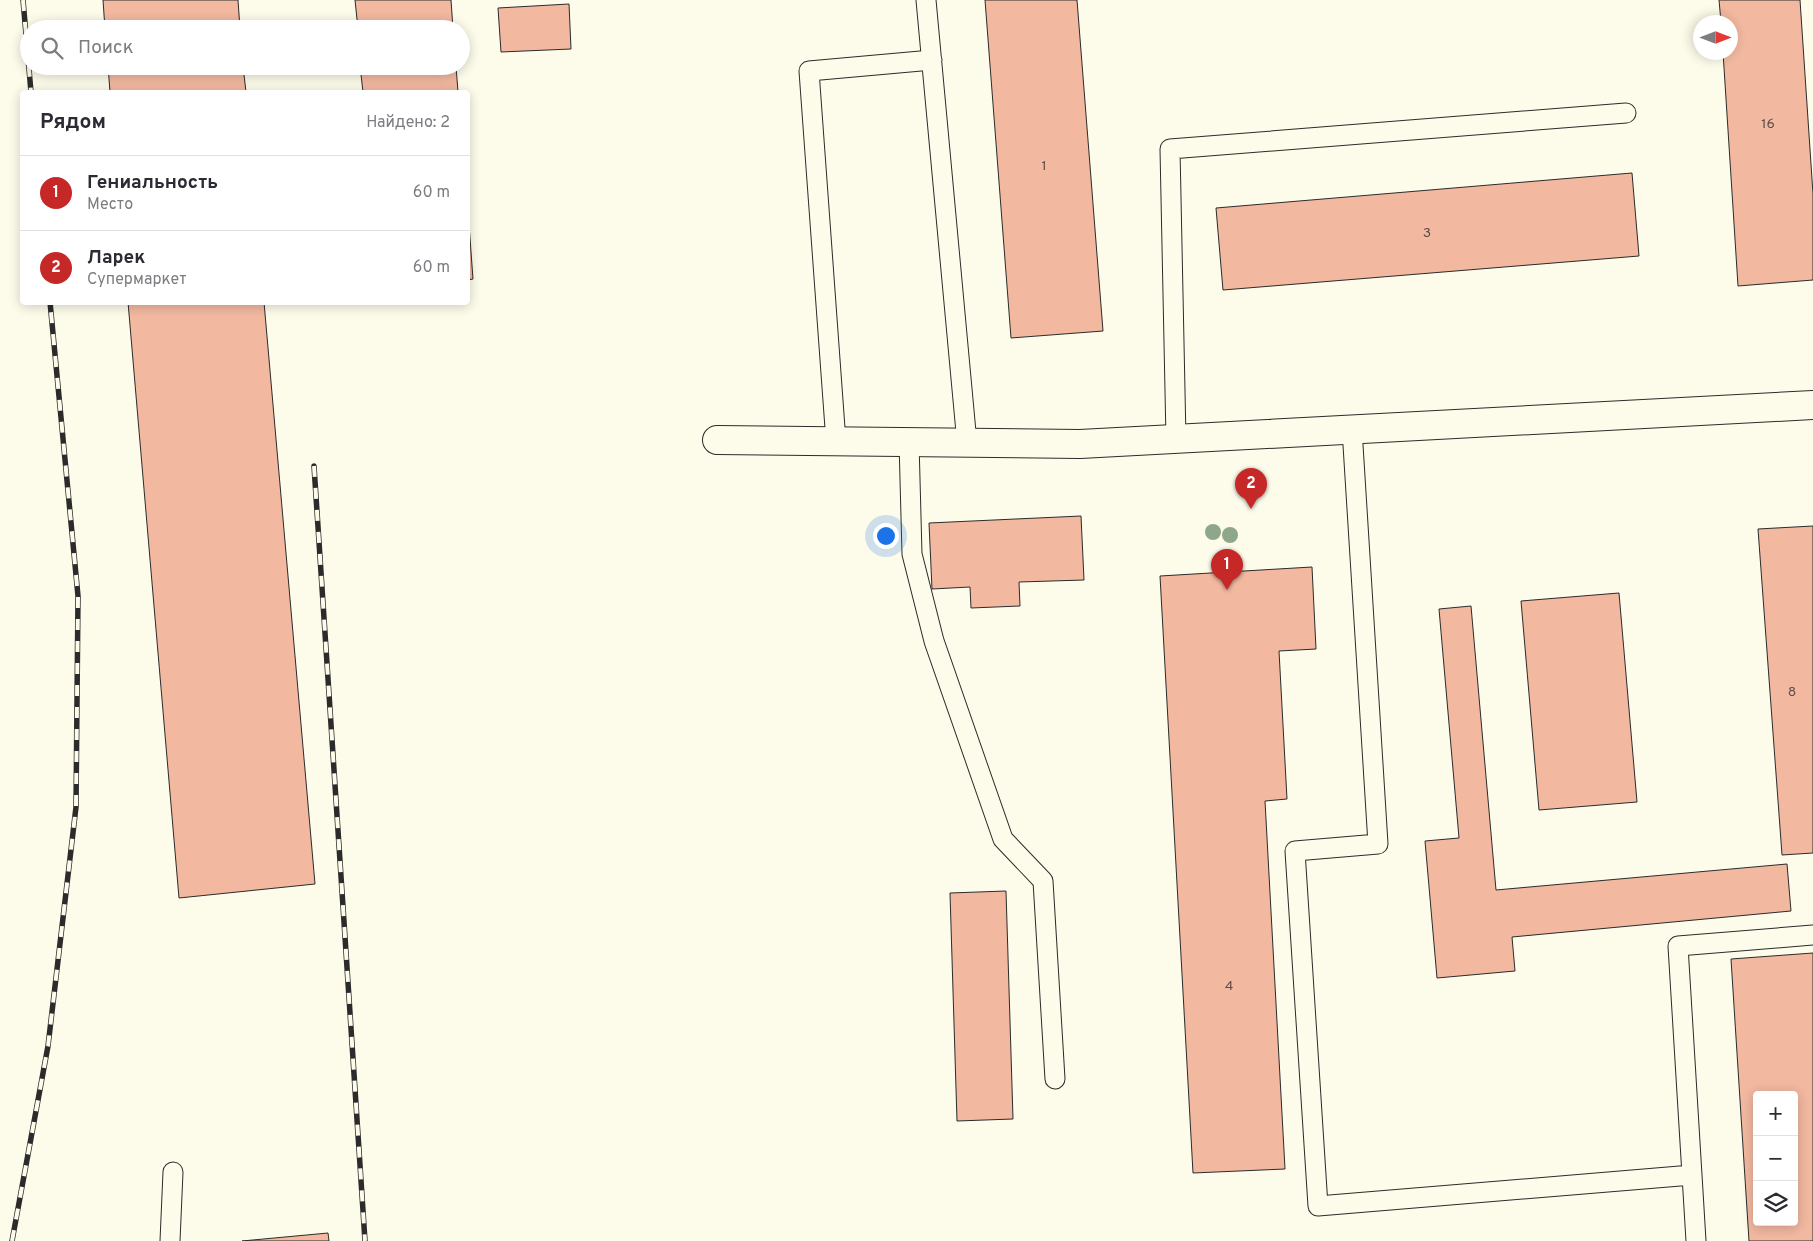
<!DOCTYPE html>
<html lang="ru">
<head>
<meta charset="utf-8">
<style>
	body { margin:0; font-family:Overpass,sans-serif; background:#f7f7f7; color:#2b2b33 }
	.controls { position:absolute; right:15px; bottom:15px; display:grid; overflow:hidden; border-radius:5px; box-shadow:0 2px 12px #0003 }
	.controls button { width:45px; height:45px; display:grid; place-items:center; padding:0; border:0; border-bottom:1px solid #e1e1e2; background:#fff; color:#2b2b33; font:25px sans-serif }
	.compass { position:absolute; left:1693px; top:15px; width:45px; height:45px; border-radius:50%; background:#fff; box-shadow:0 2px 12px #0003; rotate:90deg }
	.you { position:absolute; left:885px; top:535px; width:18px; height:18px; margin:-12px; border:4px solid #fff; border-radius:50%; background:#1a73e8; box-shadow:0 0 0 8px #1a73e833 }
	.badge { display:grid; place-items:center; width:32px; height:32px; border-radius:50%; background:#c62828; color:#fff; font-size:16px; font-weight:700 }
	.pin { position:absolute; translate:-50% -41px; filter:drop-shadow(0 1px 2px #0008) }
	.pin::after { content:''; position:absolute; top:26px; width:18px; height:15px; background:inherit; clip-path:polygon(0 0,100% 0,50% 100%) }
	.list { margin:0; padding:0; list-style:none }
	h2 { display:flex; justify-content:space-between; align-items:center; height:65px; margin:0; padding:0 20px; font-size:21px }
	h2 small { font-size:16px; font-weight:400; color:#7c7c81 }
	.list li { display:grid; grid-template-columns:32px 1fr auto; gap:15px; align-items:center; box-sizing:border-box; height:75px; padding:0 20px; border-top:1px solid #e1e1e2 }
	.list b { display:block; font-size:19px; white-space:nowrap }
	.list p { margin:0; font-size:16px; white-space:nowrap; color:#7c7c81 }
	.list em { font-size:16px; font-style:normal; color:#7c7c81 }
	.icon { flex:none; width:28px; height:28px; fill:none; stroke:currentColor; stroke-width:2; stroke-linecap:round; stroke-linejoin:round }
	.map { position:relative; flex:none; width:1813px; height:1241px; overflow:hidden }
	.search { position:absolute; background:#fff; box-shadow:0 2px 12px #0003; left:20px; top:20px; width:450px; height:55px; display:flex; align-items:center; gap:12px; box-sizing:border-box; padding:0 18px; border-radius:28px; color:#7c7c81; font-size:19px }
	.panel { position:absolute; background:#fff; box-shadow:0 2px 12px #0003; left:20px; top:90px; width:450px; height:215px; border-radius:5px }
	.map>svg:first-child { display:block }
	.building { fill:#f2b8a0; stroke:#2b2b2b; fill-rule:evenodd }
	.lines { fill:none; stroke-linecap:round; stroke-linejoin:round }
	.lane-casing { stroke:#2b2b2b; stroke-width:21 }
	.street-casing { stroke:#2b2b2b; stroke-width:30 }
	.lane { stroke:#fdfbea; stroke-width:19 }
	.street { stroke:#fdfbea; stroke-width:28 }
	.rail-casing { stroke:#2b2b2b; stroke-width:5.5 }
	.rail { stroke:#fdfbea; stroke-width:4; stroke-dasharray:11; stroke-linecap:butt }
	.tree { fill:#8ea78a }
	.labels { text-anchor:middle; stroke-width:4; stroke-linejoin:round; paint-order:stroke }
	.number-label { font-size:14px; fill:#5d4e48 }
</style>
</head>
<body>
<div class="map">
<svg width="1813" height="1241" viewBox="0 0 1813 1241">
	<rect width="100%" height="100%" fill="#fdfbea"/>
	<!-- building -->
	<path class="building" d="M103 0H238L240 29H105Z
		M355 0H451L453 29H358Z
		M985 0H1077L1103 331 1011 338Z
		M1719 0H1800L1813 194V280L1738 286 1723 52H1730V22H1721Z
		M569 4 571 49 501 52 498 8Z
		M108 66H243L246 92H110Z
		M360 66H456L458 92H363Z
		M1632 173 1639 256 1223 290 1216 208Z
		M468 211 473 279 468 280Z
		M128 302H264L315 884 179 898Z
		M1081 516 1084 580 1019 582 1020 606 971 608 970 587 932 589 929 523Z
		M1813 526V853L1782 855 1758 529Z
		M1312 567 1316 649 1279 651 1287 799 1265 801 1285 1169 1193 1173 1160 576Z
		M1619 593 1637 802 1539 810 1521 601Z
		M1471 606 1496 890 1787 864 1791 911 1512 937 1515 971 1437 978 1425 841 1459 838 1439 609Z
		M1006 891 1013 1119 957 1121 950 893Z
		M1813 953V1241H1749L1731 959ZM1757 1095H1794V1222H1757Z
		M328 1233 329 1241H242Z"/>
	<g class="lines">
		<!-- lane casing -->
		<g class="lane-casing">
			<path id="lane" d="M926 0 967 443
				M1352 429 1378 844 1295 851 1318 1206 1692 1175 1678 946 1813 935
				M1176 439 1170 149 1626 113
				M836 442 809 71 932 60
				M909 442 912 554 934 641 1003 839 1043 881 1055 1079
				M1692 1175 1696 1241
				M170 1241 173 1172"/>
		</g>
		<!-- street casing -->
		<g class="street-casing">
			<path id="street" d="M717 440 1080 444 1813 405"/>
		</g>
		<!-- lane -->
		<use href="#lane" class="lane"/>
		<!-- street -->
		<use href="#street" class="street"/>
		<!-- rail casing -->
		<g class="rail-casing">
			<path id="rail" d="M23 0 31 92
				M314 466 365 1241
				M12 1241 48 1046 76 807 78 596 50 302"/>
		</g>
		<!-- rail -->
		<use href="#rail" class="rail"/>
	</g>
	<!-- trees -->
	<g class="tree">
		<circle cx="1213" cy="532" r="8"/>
		<circle cx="1230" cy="535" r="8"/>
	</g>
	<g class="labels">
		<!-- number labels -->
		<g class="number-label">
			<text x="1768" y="128">16</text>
			<text x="1044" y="170">1</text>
			<text x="1427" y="237">3</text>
			<text x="1792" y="696">8</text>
			<text x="1229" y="990">4</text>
		</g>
	</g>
</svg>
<div class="controls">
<button>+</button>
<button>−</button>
<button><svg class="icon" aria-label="layers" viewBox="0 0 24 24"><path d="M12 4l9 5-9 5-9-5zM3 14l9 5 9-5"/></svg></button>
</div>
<svg class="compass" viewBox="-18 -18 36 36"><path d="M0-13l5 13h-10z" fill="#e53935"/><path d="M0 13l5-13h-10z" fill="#7c7c81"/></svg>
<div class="you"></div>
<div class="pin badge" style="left:1227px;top:590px">1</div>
<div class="pin badge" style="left:1251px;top:509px">2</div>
<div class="search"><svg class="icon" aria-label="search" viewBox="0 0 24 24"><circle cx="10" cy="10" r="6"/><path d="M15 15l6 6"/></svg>Поиск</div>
<section class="panel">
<h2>Рядом<small>Найдено: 2</small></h2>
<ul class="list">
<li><span class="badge">1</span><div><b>Гениальность</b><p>Место</p></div><em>60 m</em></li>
<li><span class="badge">2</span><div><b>Ларек</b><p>Супермаркет</p></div><em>60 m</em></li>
</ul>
</section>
</div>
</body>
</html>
